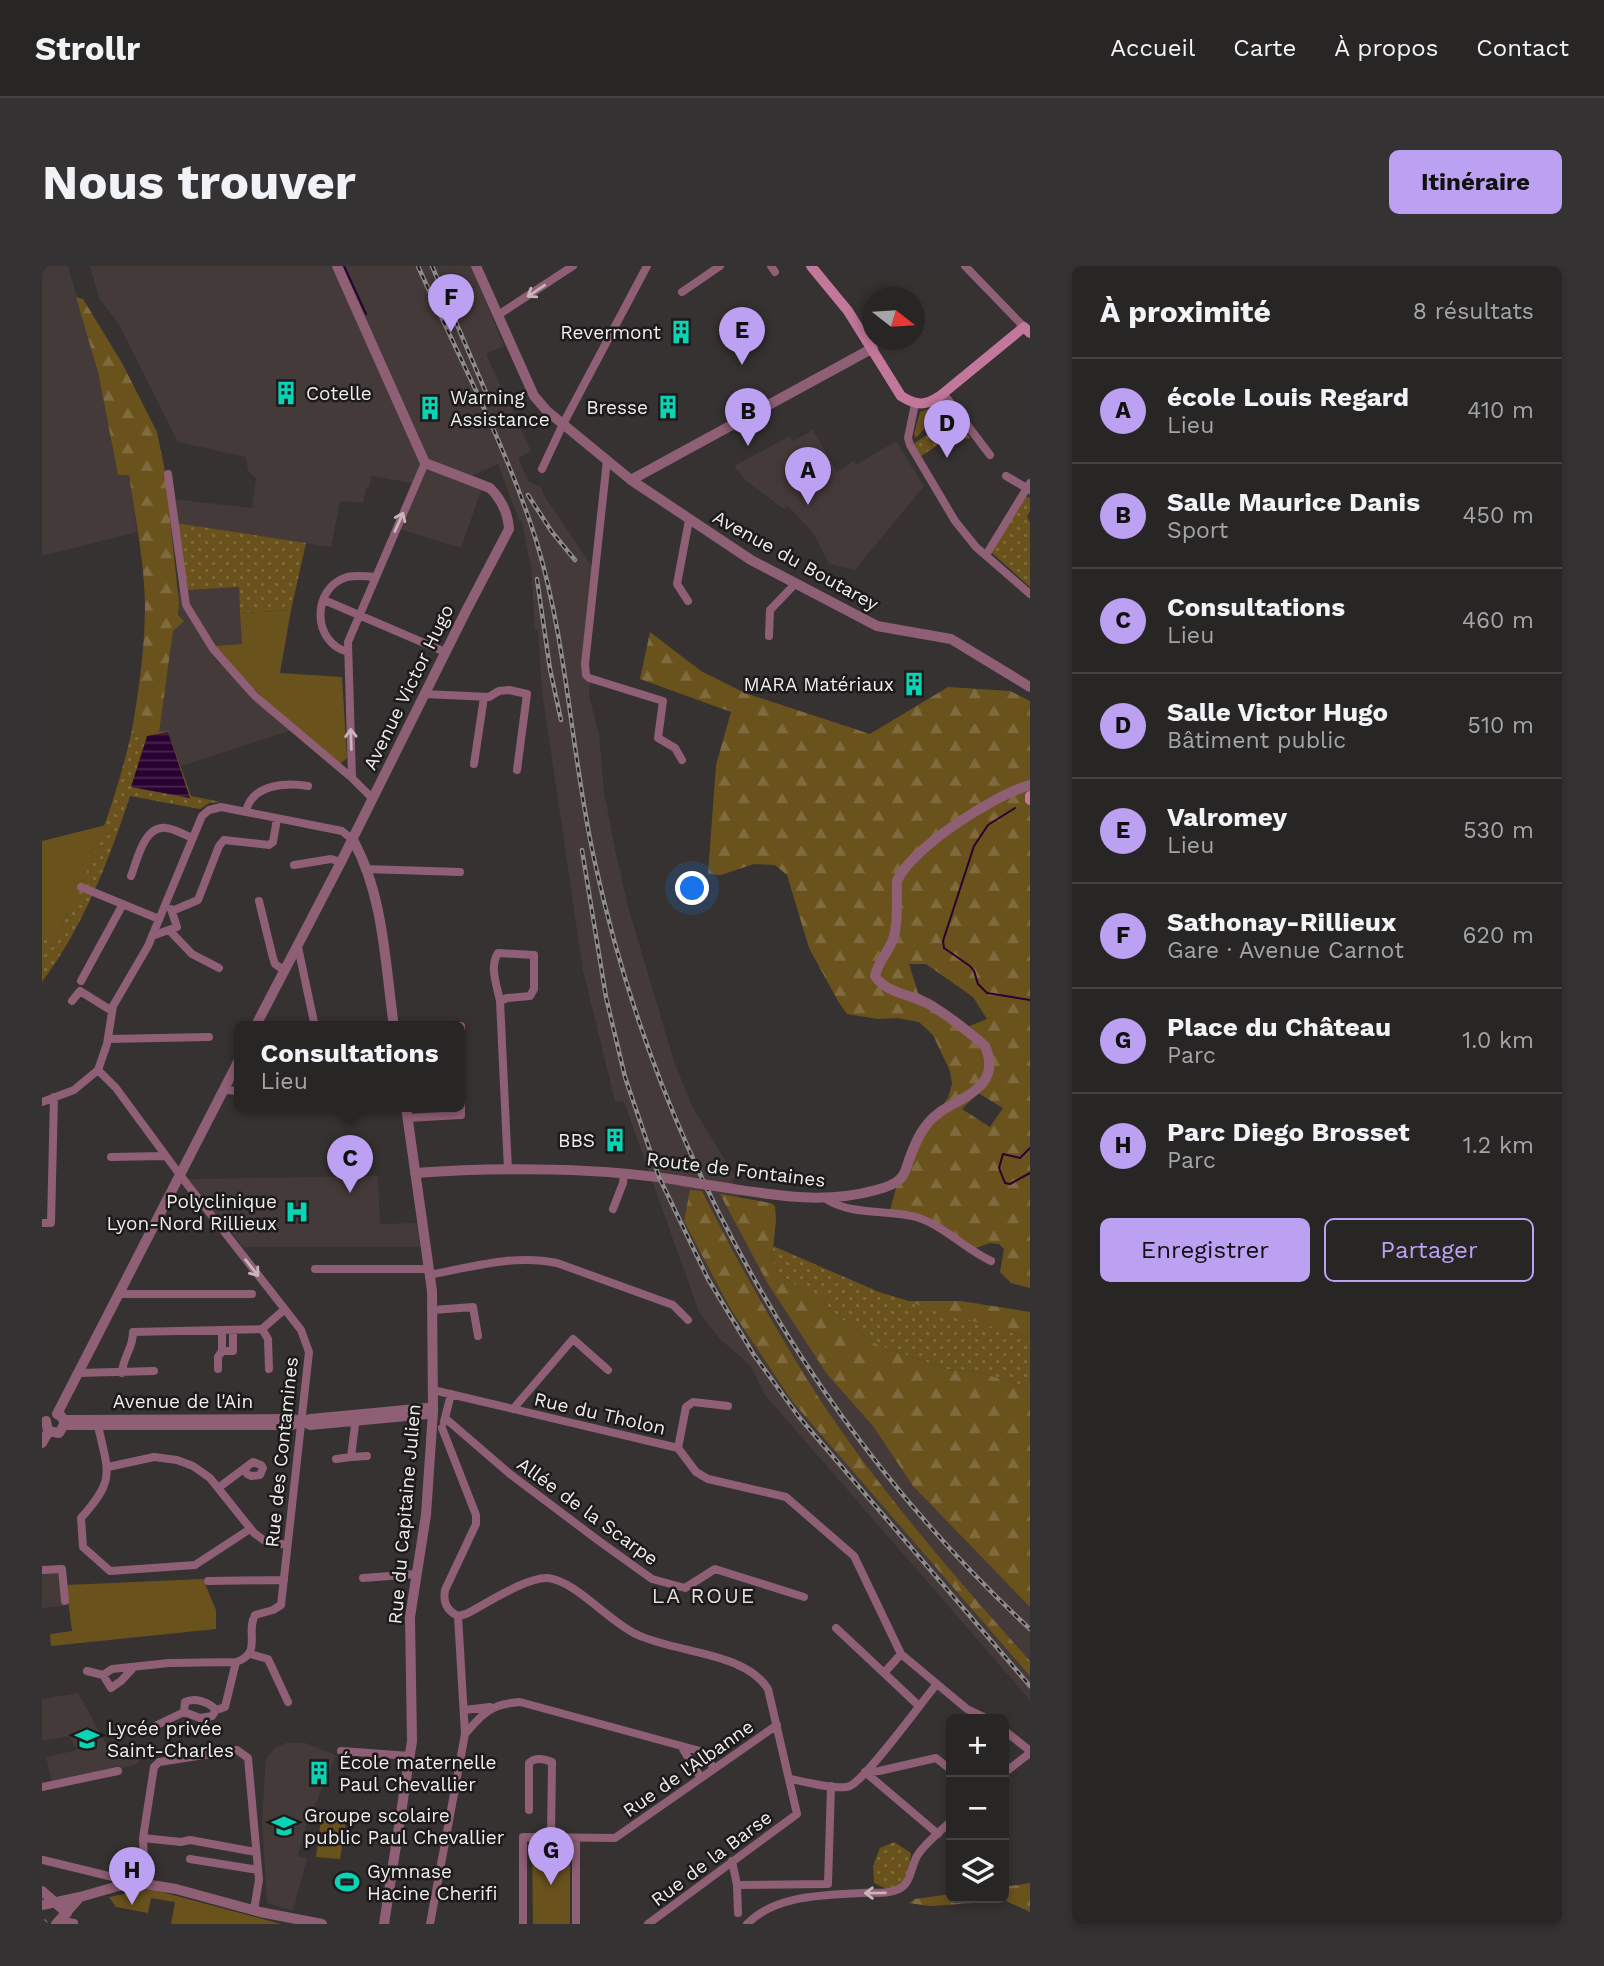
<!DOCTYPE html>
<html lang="fr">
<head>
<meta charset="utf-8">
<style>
	body { margin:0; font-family:"Work Sans",sans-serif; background:#343232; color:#f1f3f6 }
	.controls { position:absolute; right:21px; bottom:21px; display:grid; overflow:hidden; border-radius:10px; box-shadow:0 4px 10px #0003 }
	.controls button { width:63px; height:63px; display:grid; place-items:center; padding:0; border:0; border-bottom:2px solid #444342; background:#282625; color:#f1f3f6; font:35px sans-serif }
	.compass { position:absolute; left:820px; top:21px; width:63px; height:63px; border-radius:50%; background:#282625; box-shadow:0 4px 10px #0003; rotate:107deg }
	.you { position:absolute; left:651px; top:623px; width:24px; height:24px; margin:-18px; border:5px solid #fff; border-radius:50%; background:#1a73e8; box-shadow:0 0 0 10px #1a73e833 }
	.badge { display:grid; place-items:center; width:46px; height:46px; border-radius:50%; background:#bca0f2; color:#111; font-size:23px; font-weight:700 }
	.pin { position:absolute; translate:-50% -58px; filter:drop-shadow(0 2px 4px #0008) }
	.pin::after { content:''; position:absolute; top:37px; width:24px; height:21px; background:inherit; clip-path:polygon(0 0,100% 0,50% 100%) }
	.popup { position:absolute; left:192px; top:755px; width:231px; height:91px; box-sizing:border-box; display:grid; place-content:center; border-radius:10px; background:#282625; filter:drop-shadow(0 2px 5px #0005); font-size:23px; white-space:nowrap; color:#a5a5a7 }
	.popup b { font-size:26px; color:#f1f3f6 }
	.popup::after { content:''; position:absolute; left:50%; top:100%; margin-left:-14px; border:14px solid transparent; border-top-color:#282625 }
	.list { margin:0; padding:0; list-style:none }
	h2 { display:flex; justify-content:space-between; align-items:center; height:91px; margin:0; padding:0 28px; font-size:30px }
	h2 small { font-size:23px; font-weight:400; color:#a5a5a7 }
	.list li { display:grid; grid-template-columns:46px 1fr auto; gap:21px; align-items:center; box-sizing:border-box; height:105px; padding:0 28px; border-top:2px solid #444342 }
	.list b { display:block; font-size:26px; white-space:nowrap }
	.list p { margin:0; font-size:23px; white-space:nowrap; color:#a5a5a7 }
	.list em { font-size:23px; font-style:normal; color:#a5a5a7 }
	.actions { display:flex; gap:14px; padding:21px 28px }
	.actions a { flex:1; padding:16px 0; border:2px solid #bca0f2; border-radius:10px; text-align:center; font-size:24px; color:#bca0f2 }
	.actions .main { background:#bca0f2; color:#111 }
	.icon { flex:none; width:38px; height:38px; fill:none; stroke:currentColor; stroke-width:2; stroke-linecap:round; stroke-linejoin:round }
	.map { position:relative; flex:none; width:988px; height:1658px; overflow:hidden; border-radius:10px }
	header { display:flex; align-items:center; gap:42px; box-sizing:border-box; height:98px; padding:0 35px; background:#282625; border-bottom:2px solid #444342 }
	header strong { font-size:33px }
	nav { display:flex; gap:38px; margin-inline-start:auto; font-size:24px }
	.intro { display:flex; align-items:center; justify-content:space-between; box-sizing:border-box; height:168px; padding:0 42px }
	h1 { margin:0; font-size:49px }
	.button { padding:18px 32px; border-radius:10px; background:#bca0f2; color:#111; font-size:24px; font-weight:700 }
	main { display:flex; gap:42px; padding:0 42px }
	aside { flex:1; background:#282625; border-radius:10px; box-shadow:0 4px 10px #0003 }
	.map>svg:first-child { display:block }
	.built { fill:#443a39 }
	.grass { fill:url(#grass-dots) }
	.forest { fill:url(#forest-firs); fill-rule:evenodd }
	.garden { fill:#6a521d }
	.water { fill:url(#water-rules) }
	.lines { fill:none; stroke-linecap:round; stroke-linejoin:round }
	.stream { stroke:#290232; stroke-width:2 }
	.minor { stroke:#8f5f75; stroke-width:8 }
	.tertiary { stroke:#8f5f75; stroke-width:10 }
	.secondary { stroke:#c2779b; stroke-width:10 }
	.rail-casing { stroke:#8f8c8c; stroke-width:4.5 }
	.rail { stroke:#1c1a1a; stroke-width:2; stroke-dasharray:5; stroke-linecap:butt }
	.tertiary-bridge { stroke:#8f5f75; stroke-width:10 }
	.oneway { stroke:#c9b4bc }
	.labels { text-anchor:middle; stroke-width:5; stroke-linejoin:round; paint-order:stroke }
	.poi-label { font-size:19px; fill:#efecec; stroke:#1c1a1a; text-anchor:start }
	.street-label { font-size:19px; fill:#efecec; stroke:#1c1a1a }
	.neighbourhood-label { font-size:21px; letter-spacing:2px; fill:#e2dddd; stroke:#1c1a1a }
</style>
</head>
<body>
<header>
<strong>Strollr</strong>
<nav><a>Accueil</a><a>Carte</a><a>À propos</a><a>Contact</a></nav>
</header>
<div class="intro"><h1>Nous trouver</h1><a class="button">Itinéraire</a></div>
<main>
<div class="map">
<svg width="988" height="1658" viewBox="0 0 988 1658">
	<defs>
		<pattern id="grass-dots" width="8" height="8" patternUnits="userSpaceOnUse" patternTransform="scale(1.75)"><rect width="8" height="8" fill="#6a521d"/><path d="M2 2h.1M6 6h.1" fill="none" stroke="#806b3e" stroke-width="1.8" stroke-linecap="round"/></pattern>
		<pattern id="forest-firs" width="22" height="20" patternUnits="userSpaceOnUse" patternTransform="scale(1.75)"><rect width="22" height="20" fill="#6a521d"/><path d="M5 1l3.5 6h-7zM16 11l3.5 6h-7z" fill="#806b3e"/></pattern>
		<pattern id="water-rules" width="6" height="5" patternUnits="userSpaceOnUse" patternTransform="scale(1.75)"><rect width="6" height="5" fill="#290232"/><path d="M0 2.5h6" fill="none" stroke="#482750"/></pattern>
	</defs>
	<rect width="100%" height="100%" fill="#353231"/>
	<!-- built -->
	<path class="built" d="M0 0H26L56 106 76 209H87L95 266 0 290Z
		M48 0H429L462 80 444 88 489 185 476 192 487 216 499 221 503 231 551 302 540 403 542 413 548 416 547 430 557 468 562 525 574 588 587 644 632 795 650 840 694 912 690 913 731 1004 988 1329V1434L723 1129 708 1099 677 1072 657 1046 582 836 573 835 541 705 500 425 496 364H493L489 302 480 256 476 252 456 198 429 210 440 222 419 282 351 261 370 217 330 210 327 222H324L321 237 298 235 289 281 134 257 131 233 210 242 214 212 206 205 204 191 136 176 76 57 57 32Z
		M771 164 795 206 812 195 814 199 854 175 882 220 813 304 787 298 771 267 746 240 742 243 736 239 702 213 692 200 748 170 751 175Z
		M197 321 200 378 165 381 176 397 182 401 250 464 139 500 127 466 117 467 131 365 136 349V325Z
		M336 910 338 958 375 957 378 981H201L147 913Z
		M17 1305 22 1340 0 1342V1306Z
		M36 1427 73 1494 96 1489 99 1493 93 1499 10 1517 4 1491 35 1484 27 1470 0 1475V1433Z
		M244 1477H263L294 1489 262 1566 256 1590 265 1592 251 1645 225 1637 220 1554 224 1493 233 1482Z"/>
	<!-- grass -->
	<path class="grass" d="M913 151 928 172 924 173 918 165 879 190 871 178Z
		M986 231 988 232V245L985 251 988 256V321L949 286 981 232Z
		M134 257 264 277 249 344 198 347 197 321 146 324Z
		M126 465 149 530 179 536 167 537 158 543 88 530C67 595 41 661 0 716V670H15C48 603 72 541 89 469Z
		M731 980 837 1026 988 1072V1122L937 1106 904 1103 836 1079 791 1047 782 1036 788 1028 765 1027 736 1007 730 993Z
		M852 1576 869 1587 867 1604 857 1620 845 1623 832 1617 831 1600 838 1582Z"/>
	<!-- forest -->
	<path class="forest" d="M34 31 41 33 80 97 115 166 123 205 137 337 136 349 142 355 131 365 117 467 89 469C97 425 103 382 103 337 102 294 93 251 87 209H76L56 106Z
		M608 366 659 405 703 427 828 468 906 421 968 425 988 435V1022L969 1017 958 1006 962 983 957 978 948 977 931 983 900 962 848 944 854 922 887 857 906 832 910 818 908 805 891 769 877 756 855 752 836 753 805 748 796 735 767 682 745 609 733 599 712 598 679 609 666 608 674 499 689 446 598 413ZM867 698H884L931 731 945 753 925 761 893 736 876 727ZM936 827 961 842 948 861 920 843Z
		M648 924 660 925C695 995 733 1063 775 1129 837 1224 913 1311 988 1395V1410L750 1135 688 1042 642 955Z
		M678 928 729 937 733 940 734 954 730 993 736 1007 765 1027H789L782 1036 791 1047 836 1079 904 1103 937 1106 988 1122V1341L871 1220 831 1160 785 1108 726 1018Z
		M863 1035H919L988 1046V1072Z
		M988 1617V1646L964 1635 888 1640 867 1637 873 1633 909 1628V1632H962V1621Z"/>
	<!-- garden -->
	<path class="garden" d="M902 137 903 139 874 172 872 168 878 146Z
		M249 344 238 407 300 411 305 492 298 498 223 434 172 380 200 378 198 347Z
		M64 559 37 625 15 670H0V575Z
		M161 1313 174 1344V1363L9 1380 8 1368 30 1365 24 1319Z
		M279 1553 304 1555 298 1593 274 1591Z
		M490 1580H528V1658H491Z
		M102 1624H112L239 1658H129L133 1636 109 1632 106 1647 74 1641 67 1631Z"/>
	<!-- water -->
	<path class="water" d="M126 466 148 532 89 521 105 470Z"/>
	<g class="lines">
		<!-- stream -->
		<path class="stream" d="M302 0 324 48
			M973 542 946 559 932 580 901 675 902 682 928 700 932 705 936 718 945 727 988 734
			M988 882 978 892 961 888 957 902 963 917 968 918 988 907"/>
		<!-- minor -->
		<path class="minor" d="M729 0 733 6
			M923 0 982 61
			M640 26 678 0
			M456 49 531 0
			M901 127 948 189
			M873 138 866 172 868 179 913 255 934 281 988 328
			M565 194 543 398 544 409 547 412 621 435 616 472 633 482 640 494
			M500 203 521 158 605 0
			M126 208 144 339 171 383 213 430 310 512
			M964 210 988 224
			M944 289 988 217
			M282 334 403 386
			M646 335 635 318 647 254
			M727 370 728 344 753 318
			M306 386C270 377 269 322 305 311 314 309 324 310 333 311
			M382 428 447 431 457 425 467 424 485 428 475 504
			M432 498 442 431
			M331 533 310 512 306 376 383 197
			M204 546C209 519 242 516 266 520
			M252 599 289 593 299 596
			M323 603 418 606
			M89 610C95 595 102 559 124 562 133 563 143 569 151 572
			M39 621 117 653
			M217 635 231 692 233 698 243 705
			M130 645 156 634 177 580 182 574 227 579 231 576 235 553
			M127 664 150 688 177 702
			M110 670 135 661 129 643
			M256 681 273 761
			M39 715 81 638
			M30 735 38 725 70 745
			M458 735C455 719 447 701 456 687L492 689V723L488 730 465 732 458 735 466 904
			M66 773 167 771
			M56 804 74 822 138 909 259 1064 267 1086 239 1339 231 1344 213 1349C203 1367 221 1387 194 1396L127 1397 70 1403 61 1409 69 1422 79 1415 91 1402
			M182 824 198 825
			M0 836 32 824 56 804 65 778 71 740 106 680 160 550 167 544 179 541 300 565 311 574
			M365 852 419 849V760L385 761
			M69 891 123 890
			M784 933C810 950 845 943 874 951 901 959 923 983 949 995
			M571 943 581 917 582 908
			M0 957H9L12 831
			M273 1003H386
			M387 1009C429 1001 472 988 515 997L631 1039 646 1054
			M76 1028H210
			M391 1044 431 1041 436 1070
			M220 1063 226 1073 227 1103
			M180 1085H191V1064
			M176 1103V1091L180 1085V1064
			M36 1107 112 1105
			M80 1107C81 1089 91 1084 91 1066L220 1063 243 1043
			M391 1124 636 1182 644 1141 651 1136 686 1140
			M471 1143 531 1073 566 1104
			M314 1151 309 1191 325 1190
			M403 1152 468 1208 557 1275 610 1313 643 1322 673 1303 762 1331
			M21 1153 252 1152 268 1160 386 1149 391 1145
			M402 1156 409 1128
			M22 1160H250L268 1152 385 1141 391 1145
			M56 1160C67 1208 73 1214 39 1252L41 1281 68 1305 153 1299 208 1263
			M400 1162 434 1249V1258L403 1324C401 1336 404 1344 416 1350L424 1348C444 1338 484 1311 506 1312 534 1315 568 1357 596 1369 634 1387 703 1386 726 1423L755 1548 606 1658
			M636 1182 654 1206 666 1213 744 1231 812 1290 859 1388 925 1443 946 1453
			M294 1193 309 1191
			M66 1201 112 1191 135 1194 151 1200 168 1212 212 1267 223 1275 245 1279
			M176 1222 211 1196 219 1199 221 1202 218 1209 209 1210 205 1208 202 1203
			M0 1304 20 1303 23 1335
			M321 1312 374 1308
			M166 1315 242 1314
			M794 1362 842 1407
			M208 1388 226 1393 246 1436
			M859 1388 842 1407 877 1440
			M45 1405 61 1409
			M174 1444 170 1450 158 1452 142 1446 143 1436C152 1431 167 1436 174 1444L183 1441 194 1396
			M422 1444 448 1441
			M113 1460 142 1446
			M962 1464 988 1485
			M423 1468C441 1447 449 1438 478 1436L658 1485 672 1502
			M639 1480 659 1512
			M299 1485 368 1490
			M823 1506 896 1568
			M823 1506 837 1505 894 1492 909 1504
			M962 1507 988 1487
			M748 1513C761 1515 796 1525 808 1520 825 1512 879 1437 894 1419
			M0 1521 76 1505
			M487 1544V1497C493 1491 503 1493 510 1496L509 1571
			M101 1572 139 1576 148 1574 214 1586
			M534 1572V1658
			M148 1593 216 1604
			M1 1594 79 1613 89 1618
			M690 1595 695 1619 696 1647
			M103 1618 101 1572 112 1501 117 1496 195 1484 206 1492 217 1614 212 1644
			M695 1619 786 1618 789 1520
			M17 1654 32 1657
			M388 1658 423 1468 416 1350
			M481 1658V1571L573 1572 735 1459
			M705 1658C733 1629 782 1629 819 1627 831 1626 846 1629 857 1623 869 1617 869 1601 875 1590 883 1577 899 1565 909 1555"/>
		<!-- tertiary -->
		<path class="tertiary" d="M434 0 492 130 505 145 589 214 709 294 835 360 909 373 988 421
			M589 214 831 82
			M311 574C342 630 343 698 352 761
			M213 761 299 596 424 345 467 263C466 248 459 233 448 222L383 197 295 0
			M373 907C459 901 563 901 647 916
			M686 922C736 930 784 938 834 924 842 922 852 919 858 913 863 909 865 900 867 894 874 875 881 858 898 846 924 829 960 819 943 780 927 766 908 751 890 740 873 729 844 728 833 710 836 695 848 685 852 670 857 652 854 633 855 615 869 582 954 528 988 519
			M15 1148 198 792
			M4 1155 6 1165 17 1167 23 1157 19 1150 15 1148
			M0 1177 7 1165
			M0 1625 25 1647
			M0 1639 38 1631 80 1619 103 1618 134 1623 218 1646 280 1658
			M0 1658H1
			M14 1658 38 1631
			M342 1658 370 1475 368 1351 384 1249 391 1145 390 1025 364 841"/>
		<!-- secondary -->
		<path class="secondary" d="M769 0 806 45 859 130C875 140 883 140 898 130L982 61 988 67
			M988 530V534"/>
		<!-- rail casing -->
		<g class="rail-casing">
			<path id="rail" d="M376 0C416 90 464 179 494 274 526 379 529 490 553 597 617 889 769 1160 988 1363
				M390 0 445 129
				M486 229 510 266 533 294
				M495 313 508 403 519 454
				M540 584 564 731 583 811 617 911 666 1013 712 1089 757 1151 988 1420"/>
		</g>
		<!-- rail -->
		<use href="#rail" class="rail"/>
		<!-- tertiary-bridge -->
		<path class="tertiary-bridge" d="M647 916 686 922"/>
	</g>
	<!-- one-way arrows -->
	<defs><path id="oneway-shaft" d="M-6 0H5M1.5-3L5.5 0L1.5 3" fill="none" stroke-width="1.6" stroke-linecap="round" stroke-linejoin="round" transform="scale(1.75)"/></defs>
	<g class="oneway">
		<use href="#oneway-shaft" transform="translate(494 25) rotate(146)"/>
		<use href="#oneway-shaft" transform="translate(357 256) rotate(-66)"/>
		<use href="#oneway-shaft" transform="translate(309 473) rotate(-92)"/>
		<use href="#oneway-shaft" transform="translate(210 1002) rotate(52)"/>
		<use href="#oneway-shaft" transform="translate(833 1627) rotate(179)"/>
	</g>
	<!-- icons -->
	<defs>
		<g id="building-bare" transform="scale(1.89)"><path d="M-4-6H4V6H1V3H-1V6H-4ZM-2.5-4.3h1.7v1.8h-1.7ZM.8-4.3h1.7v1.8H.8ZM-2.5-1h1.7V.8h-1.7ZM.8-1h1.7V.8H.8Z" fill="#08d5b5" stroke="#1c1a1a" stroke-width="2.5" paint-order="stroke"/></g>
		<g id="hospital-bare" transform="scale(1.89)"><path d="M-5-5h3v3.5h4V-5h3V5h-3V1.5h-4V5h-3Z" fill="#08d5b5" stroke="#1c1a1a" stroke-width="2.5" paint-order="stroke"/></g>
		<g id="school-bare" transform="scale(1.89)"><path d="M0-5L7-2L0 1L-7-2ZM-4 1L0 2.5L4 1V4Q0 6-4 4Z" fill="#08d5b5" stroke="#1c1a1a" stroke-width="2.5" paint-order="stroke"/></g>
		<g id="stadium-bare" transform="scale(1.89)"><path d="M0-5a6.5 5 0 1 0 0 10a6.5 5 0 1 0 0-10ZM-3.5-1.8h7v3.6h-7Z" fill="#08d5b5" stroke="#1c1a1a" stroke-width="2.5" paint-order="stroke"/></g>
	</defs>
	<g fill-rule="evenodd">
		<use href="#building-bare" x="639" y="66"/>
		<use href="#building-bare" x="244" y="127"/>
		<use href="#building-bare" x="626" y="141"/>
		<use href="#building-bare" x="388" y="142"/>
		<use href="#building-bare" x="872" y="418"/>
		<use href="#building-bare" x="573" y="874"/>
		<use href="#hospital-bare" x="255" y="946"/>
		<use href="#school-bare" x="45" y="1473"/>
		<use href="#building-bare" x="277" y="1507"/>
		<use href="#school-bare" x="242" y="1560"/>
		<use href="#stadium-bare" x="305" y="1616"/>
	</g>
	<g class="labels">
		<!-- poi labels -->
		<g class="poi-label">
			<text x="619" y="73" text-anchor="end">Revermont</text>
			<text x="264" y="134">Cotelle</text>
			<text x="408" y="138">Warning<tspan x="408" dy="22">Assistance</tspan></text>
			<text x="606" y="148" text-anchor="end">Bresse</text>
			<text x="852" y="425" text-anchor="end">MARA Matériaux</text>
			<text x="553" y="881" text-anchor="end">BBS</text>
			<text x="235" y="942" text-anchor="end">Polyclinique<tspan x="235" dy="22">Lyon-Nord Rillieux</tspan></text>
			<text x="65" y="1469">Lycée privée<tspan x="65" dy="22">Saint-Charles</tspan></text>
			<text x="297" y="1503">École maternelle<tspan x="297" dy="22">Paul Chevallier</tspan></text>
			<text x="262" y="1556">Groupe scolaire<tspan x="262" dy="22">public Paul Chevallier</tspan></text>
			<text x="325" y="1612">Gymnase<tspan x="325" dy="22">Hacine Cherifi</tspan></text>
		</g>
		<!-- street labels -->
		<g class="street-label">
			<text transform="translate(754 294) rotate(29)" y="7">Avenue du Boutarey</text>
			<text transform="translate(366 421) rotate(-64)" y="7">Avenue Victor Hugo</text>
			<text transform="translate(694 903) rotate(7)" y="7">Route de Fontaines</text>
			<text x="141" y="1142">Avenue de l'Ain</text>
			<text transform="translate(558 1147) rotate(13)" y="7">Rue du Tholon</text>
			<text transform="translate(239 1186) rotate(-84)" y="7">Rue des Contamines</text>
			<text transform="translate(546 1245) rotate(36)" y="7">Allée de la Scarpe</text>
			<text transform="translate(362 1248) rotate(-85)" y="7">Rue du Capitaine Julien</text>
			<text transform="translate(646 1502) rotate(-35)" y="7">Rue de l'Albanne</text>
			<text transform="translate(669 1592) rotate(-37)" y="7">Rue de la Barse</text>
		</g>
		<!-- neighbourhood labels -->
		<g class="neighbourhood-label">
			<text x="662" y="1337">LA ROUE</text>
		</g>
	</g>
</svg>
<div class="controls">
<button>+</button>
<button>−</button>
<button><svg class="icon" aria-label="layers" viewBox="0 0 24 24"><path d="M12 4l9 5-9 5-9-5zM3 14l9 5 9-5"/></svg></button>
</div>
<svg class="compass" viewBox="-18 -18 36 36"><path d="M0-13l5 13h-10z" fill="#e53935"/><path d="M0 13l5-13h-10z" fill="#a5a5a7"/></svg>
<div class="you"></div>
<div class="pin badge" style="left:766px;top:239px">A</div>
<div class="pin badge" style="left:706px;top:180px">B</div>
<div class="pin badge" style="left:308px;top:927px">C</div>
<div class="popup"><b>Consultations</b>Lieu</div>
<div class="pin badge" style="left:905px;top:192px">D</div>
<div class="pin badge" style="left:700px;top:99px">E</div>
<div class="pin badge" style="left:409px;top:66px">F</div>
<div class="pin badge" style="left:509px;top:1619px">G</div>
<div class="pin badge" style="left:90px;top:1639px">H</div>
</div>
<aside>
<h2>À proximité<small>8 résultats</small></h2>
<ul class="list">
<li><span class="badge">A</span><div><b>école Louis Regard</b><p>Lieu</p></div><em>410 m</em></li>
<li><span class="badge">B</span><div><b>Salle Maurice Danis</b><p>Sport</p></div><em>450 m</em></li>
<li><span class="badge">C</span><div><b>Consultations</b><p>Lieu</p></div><em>460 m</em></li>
<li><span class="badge">D</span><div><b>Salle Victor Hugo</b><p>Bâtiment public</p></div><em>510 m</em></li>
<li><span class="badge">E</span><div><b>Valromey</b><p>Lieu</p></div><em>530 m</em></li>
<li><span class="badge">F</span><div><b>Sathonay-Rillieux</b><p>Gare · Avenue Carnot</p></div><em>620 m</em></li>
<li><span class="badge">G</span><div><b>Place du Château</b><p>Parc</p></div><em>1.0 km</em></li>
<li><span class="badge">H</span><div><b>Parc Diego Brosset</b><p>Parc</p></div><em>1.2 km</em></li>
</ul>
<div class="actions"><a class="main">Enregistrer</a><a>Partager</a></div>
</aside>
</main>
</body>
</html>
